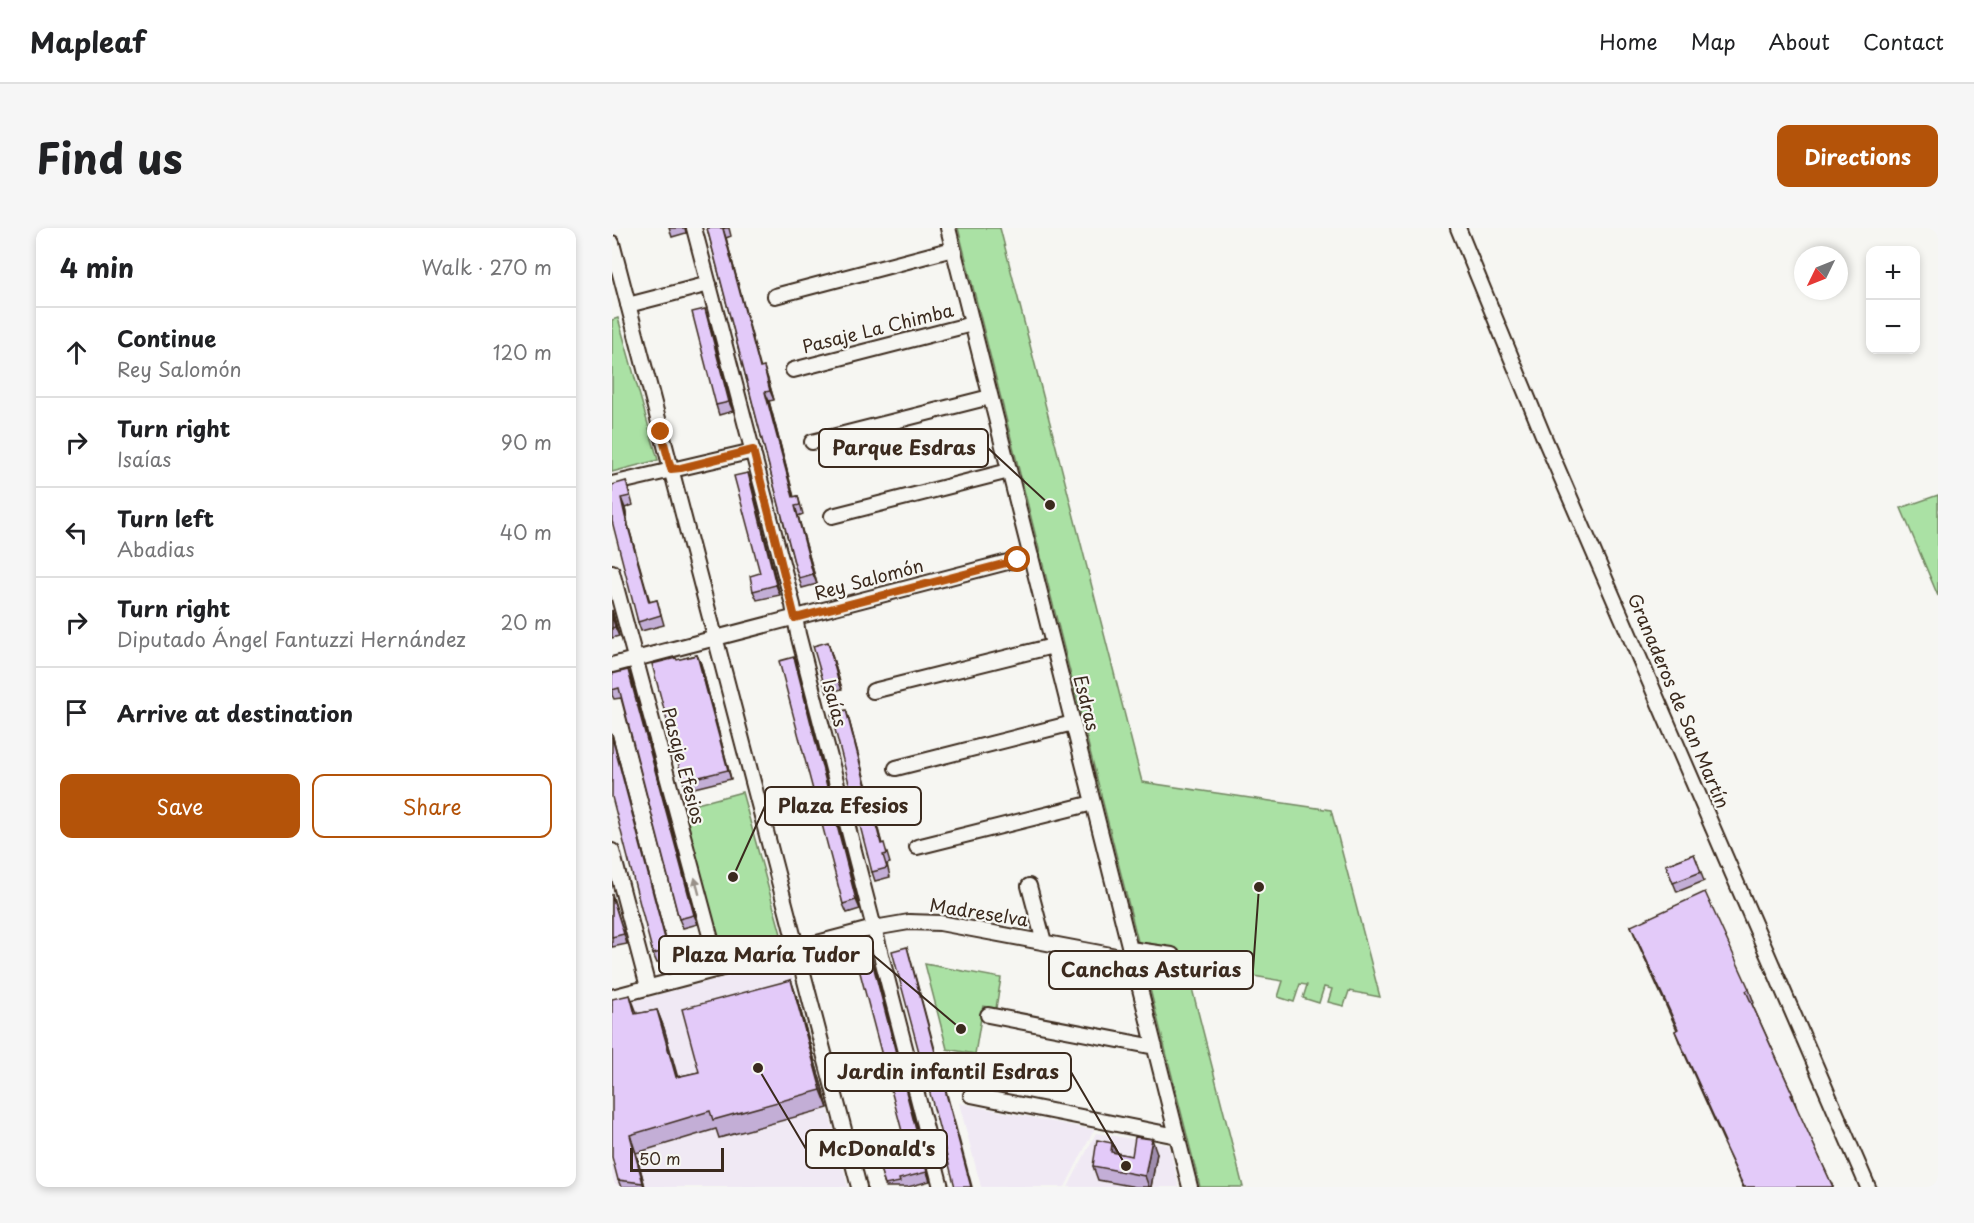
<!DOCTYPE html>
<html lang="en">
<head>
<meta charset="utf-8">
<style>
	body { margin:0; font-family:"Playpen Sans",sans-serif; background:#f6f6f6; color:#202124 }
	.controls { position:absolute; right:18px; top:18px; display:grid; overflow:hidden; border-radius:12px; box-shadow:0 3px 9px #0003 }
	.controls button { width:54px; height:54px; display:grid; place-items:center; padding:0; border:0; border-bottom:2px solid #e0e0e0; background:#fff; color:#202124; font:30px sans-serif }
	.compass { position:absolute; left:1182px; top:18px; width:54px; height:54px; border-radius:50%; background:#fff; box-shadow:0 3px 9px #0003; rotate:227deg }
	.scale { position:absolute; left:18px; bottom:15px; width:94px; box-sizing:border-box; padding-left:6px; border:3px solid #3b2a1e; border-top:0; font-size:16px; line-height:21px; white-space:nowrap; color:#3b2a1e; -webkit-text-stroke:4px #f6f6f2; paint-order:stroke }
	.stop { position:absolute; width:18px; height:18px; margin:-14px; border:4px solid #b45309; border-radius:50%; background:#fff }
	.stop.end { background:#b45309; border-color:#fff; box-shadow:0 2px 6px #0008 }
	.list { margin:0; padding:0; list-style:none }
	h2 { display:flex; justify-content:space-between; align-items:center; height:78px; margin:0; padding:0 24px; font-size:26px }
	h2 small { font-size:20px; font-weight:400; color:#757577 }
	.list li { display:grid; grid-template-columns:39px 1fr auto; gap:18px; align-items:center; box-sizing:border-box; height:90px; padding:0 24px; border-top:2px solid #e0e0e0 }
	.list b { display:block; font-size:22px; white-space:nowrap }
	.list p { margin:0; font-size:20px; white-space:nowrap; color:#757577 }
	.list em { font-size:20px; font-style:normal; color:#757577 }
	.actions { display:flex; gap:12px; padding:18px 24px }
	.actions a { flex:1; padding:14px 0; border:2px solid #b45309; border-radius:12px; text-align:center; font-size:21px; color:#b45309 }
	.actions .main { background:#b45309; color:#fff }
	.icon { flex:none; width:33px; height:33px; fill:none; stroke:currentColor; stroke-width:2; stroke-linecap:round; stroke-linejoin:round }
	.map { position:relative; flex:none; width:1326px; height:959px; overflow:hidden; border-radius:12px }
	header { display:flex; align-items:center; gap:36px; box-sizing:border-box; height:84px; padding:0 30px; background:#fff; border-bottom:2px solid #e0e0e0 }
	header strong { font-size:28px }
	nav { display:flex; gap:33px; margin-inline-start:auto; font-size:21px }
	.intro { display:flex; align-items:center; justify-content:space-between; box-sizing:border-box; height:144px; padding:0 36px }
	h1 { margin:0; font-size:42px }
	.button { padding:15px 27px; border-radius:12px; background:#b45309; color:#fff; font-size:21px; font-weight:700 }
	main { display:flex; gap:36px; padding:0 36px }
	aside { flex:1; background:#fff; border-radius:12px; box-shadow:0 3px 9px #0003 }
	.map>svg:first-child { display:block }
	.built { fill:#f0e9f4 }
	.green { fill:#aae1a4; stroke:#728661; stroke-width:1.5 }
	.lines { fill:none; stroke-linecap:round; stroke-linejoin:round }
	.street-casing { stroke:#3b2a1e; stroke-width:18 }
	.street { stroke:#f6f6f2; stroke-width:14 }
	.wall { fill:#c3aed6; stroke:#3b2a1e; stroke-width:1.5 }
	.shaded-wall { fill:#9f8dae; stroke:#3b2a1e; stroke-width:1.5 }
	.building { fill:#e3caf9; stroke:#3b2a1e; stroke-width:1.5 }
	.oneway { fill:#989088 }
	.route { stroke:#b45309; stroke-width:8 }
	.labels { text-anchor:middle; stroke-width:4.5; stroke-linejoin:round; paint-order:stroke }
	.street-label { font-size:18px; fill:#3b2a1e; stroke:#f6f6f2 }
	.leader { fill:none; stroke:#3b2a1e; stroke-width:2 }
	.callout-dot { fill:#3b2a1e; stroke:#f6f6f2; stroke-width:2 }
	.callout { fill:#f6f6f2; stroke:#3b2a1e; stroke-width:2 }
	.callout-label { font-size:20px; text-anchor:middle; font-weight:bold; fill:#3b2a1e }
</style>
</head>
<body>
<header>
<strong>Mapleaf</strong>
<nav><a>Home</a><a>Map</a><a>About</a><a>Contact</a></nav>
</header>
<div class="intro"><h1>Find us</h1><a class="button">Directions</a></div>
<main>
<aside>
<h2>4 min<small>Walk · 270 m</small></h2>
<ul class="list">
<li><svg class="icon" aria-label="ahead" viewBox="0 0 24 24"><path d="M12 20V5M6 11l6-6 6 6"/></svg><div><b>Continue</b><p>Rey Salomón</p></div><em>120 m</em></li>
<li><svg class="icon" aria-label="right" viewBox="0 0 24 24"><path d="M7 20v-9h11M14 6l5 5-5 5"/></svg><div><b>Turn right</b><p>Isaías</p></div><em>90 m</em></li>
<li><svg class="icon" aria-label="left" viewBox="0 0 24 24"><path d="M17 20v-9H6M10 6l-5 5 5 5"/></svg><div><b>Turn left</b><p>Abadias</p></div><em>40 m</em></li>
<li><svg class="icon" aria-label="right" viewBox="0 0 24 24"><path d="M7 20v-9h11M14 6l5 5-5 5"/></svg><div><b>Turn right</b><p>Diputado Ángel Fantuzzi Hernández</p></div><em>20 m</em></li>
<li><svg class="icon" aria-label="arrive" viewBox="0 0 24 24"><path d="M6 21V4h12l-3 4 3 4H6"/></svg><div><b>Arrive at destination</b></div></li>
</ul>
<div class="actions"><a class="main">Save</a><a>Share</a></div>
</aside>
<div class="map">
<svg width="1326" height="959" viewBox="0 0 1326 959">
	<rect width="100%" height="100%" fill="#f6f6f2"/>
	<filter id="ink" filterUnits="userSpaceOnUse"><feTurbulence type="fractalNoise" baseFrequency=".0167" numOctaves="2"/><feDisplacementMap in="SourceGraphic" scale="12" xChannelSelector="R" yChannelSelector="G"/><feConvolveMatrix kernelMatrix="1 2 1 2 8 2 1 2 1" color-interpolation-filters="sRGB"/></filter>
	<g filter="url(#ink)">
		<!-- built -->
		<path class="built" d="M177 732 185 770 107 910 216 880 236 959H3L0 946V779Z
			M347 875 482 902 453 959H369Z
			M484 905 557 917 567 959H456Z"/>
		<!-- green -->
		<path class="green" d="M346 0H388L530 554 719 582 768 769 737 763 732 778 716 774 720 761 712 759 707 775 691 770 695 757 688 756 682 774 666 769 671 753 574 737 631 959H588Z
			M6 90 46 232 0 244V92Z
			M1326 267V368L1289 280Z
			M130 564 172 717 112 733 70 580Z
			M313 736 389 750 384 780 371 778 363 826 335 821Z"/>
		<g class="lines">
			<!-- street casing -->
			<g class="street-casing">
				<path id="street" d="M82 0 181 377 186 406 329 959
					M336 0 578 959
					M846 0 931 207 1256 959
					M0 15 247 959
					M163 68 341 21
					M16 77 97 56
					M181 142 360 96
					M200 214 378 169
					M0 256 141 223
					M220 288 397 243
					M0 344 107 741
					M0 437 419 328
					M261 463 441 418
					M284 540 461 495
					M305 619 481 575
					M0 623 36 759
					M417 658 432 714
					M518 721 560 727
					M523 742 566 748
					M0 769 262 700 297 694 328 695 520 731
					M376 787 543 819
					M359 867 565 908"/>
			</g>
			<!-- street -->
			<use href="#street" class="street"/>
		</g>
		<!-- wall -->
		<path class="wall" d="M57 0H73L74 5 60 9Z
			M95 0H117L119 8 114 10 148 140 155 148 162 172 157 173 182 269 186 268 191 286 186 288 205 356 190 360 183 338Z
			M96 90 121 183 107 187 104 177Z
			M136 245 139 254 168 367 145 372 141 363 148 345Z
			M0 257 17 263 21 277 13 280 16 297 38 374 45 372 52 397 29 403 26 394Z
			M0 382 7 408 0 410Z
			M216 414 230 461 215 465 212 456Z
			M85 427 89 436 119 551 74 562 71 553 65 432Z
			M182 429 185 438 248 681 235 685 231 676Z
			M16 442 20 451 86 696 71 700 67 691 9 470 2 471 0 467V446Z
			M234 482 237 492 270 616 275 625 278 635 275 636 278 649 263 653 260 644Z
			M0 506 59 731 45 735 41 726Z
			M1082 626 1092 653 1065 664 1054 637Z
			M0 666 15 716 0 719Z
			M1019 698 1137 761 1142 775 1140 776 1181 867 1185 881 1221 959H1131L1117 928 1112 914 1068 816 1063 803 1065 802 1024 711Z
			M260 733 264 742 318 953 296 959H274L266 934 296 926Z
			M179 752 185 770 216 880 107 910 104 901 24 925 33 959H9L6 952 25 786 45 782 52 800 65 849 87 844Z
			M504 925 520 928 545 925 539 959H524L486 952 481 938Z"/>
		<!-- shaded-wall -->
		<path class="shaded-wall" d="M111 1 114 10 151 149 148 140Z
			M93 81 96 90 121 183 117 174Z
			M152 139 155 148 162 172 158 163Z
			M153 164 157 173 184 278 181 269Z
			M136 245 139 254 168 367 164 357Z
			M9 270 13 280 16 297 40 384 13 288Z
			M183 278 186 288 205 356 201 346Z
			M0 382 7 408 3 399 0 386Z
			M216 414 219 424 230 461 226 452Z
			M85 427 89 436 119 551 116 542Z
			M182 429 185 438 248 681 244 672Z
			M16 442 20 451 86 696 82 687Z
			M234 482 237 492 272 625 269 616Z
			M0 506 59 731 56 722 0 509Z
			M295 719 298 729 360 959H359Z
			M260 733 264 742 318 953 315 944Z
			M179 752 185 770 216 880 209 862Z
			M18 767 25 785 23 786Z
			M45 782 52 800 71 868 64 849Z
			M18 907 24 925 33 959H32L31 955Z
			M540 911 545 925 539 959H537L533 948Z
			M500 915 506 929 499 924Z"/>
		<!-- building -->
		<path class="building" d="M95 0H113L111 1 148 140 152 139 158 163 153 164 181 269 186 268 188 277 183 278 201 346 187 350 183 338Z
			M93 81 117 174 104 177 80 84Z
			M136 245 164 357 141 363 138 348 148 345 122 248Z
			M14 253 18 268 9 270 13 288 37 374 45 372 49 387 26 394 0 293V257Z
			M0 386 3 399 0 400Z
			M216 414 226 452 212 456 201 418Z
			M85 427 116 542 71 553 40 436 64 430 65 432Z
			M182 429 244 672 231 676 167 433Z
			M16 442 82 687 67 691 7 460 0 462V446Z
			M234 482 269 616 272 615 275 626 271 627 275 640 260 644 219 486Z
			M0 509 56 722 41 726 0 569Z
			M1082 626 1089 644 1061 655 1054 637Z
			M1093 664 1137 761 1134 763 1181 867H1179L1221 959H1132L1111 915 1113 914 1063 803 1066 801 1019 698Z
			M0 668 12 706 0 709Z
			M295 719 359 959H343L280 723Z
			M260 733 315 944 287 951 288 954 273 957 266 934 296 926 246 737Z
			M179 752 209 862 101 892 98 883 18 907 31 955 6 952 0 929V771L18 767 23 786 45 782 64 849 87 844 70 781Z
			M523 909 540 911 533 948 481 938 485 912 500 915 499 924 520 928Z"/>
		<!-- one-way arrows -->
		<defs><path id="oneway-solid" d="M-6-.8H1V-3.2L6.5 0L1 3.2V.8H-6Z" transform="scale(1.5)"/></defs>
		<use class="oneway" href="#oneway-solid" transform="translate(85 658) rotate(-105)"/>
	</g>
	<g class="lines" filter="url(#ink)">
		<!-- route -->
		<path class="route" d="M49 204 59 241 69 240 141 222 183 390 406 332"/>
	</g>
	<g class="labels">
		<!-- street labels -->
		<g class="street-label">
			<text transform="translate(266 101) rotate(-14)" y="6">Pasaje La Chimba</text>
			<text transform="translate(257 352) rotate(-15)" y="6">Rey Salomón</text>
			<text transform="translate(1066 473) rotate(67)" y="6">Granaderos de San Martín</text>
			<text transform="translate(222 475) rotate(75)" y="6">Isaías</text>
			<text transform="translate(474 475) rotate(76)" y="6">Esdras</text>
			<text transform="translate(71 538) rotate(75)" y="6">Pasaje Efesios</text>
			<text transform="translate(367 685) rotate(9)" y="6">Madreselva</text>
		</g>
	</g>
	<!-- callouts -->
	<path class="leader" d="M438 277L376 220M121 649L153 578M349 801L261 727M647 659L641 742M514 938L459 844M146 840L194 921"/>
	<g class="callout-dot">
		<circle cx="438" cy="277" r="6"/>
		<circle cx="121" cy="649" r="6"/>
		<circle cx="349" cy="801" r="6"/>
		<circle cx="647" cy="659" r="6"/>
		<circle cx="514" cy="938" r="6"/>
		<circle cx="146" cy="840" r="6"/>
	</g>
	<g class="callout">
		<rect x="207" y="201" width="169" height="38" rx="6"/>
		<rect x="153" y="559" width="156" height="38" rx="6"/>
		<rect x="47" y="708" width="214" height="38" rx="6"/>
		<rect x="437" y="723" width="204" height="38" rx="6"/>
		<rect x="213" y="825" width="246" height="38" rx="6"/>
		<rect x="194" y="902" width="141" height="38" rx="6"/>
	</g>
	<g class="callout-label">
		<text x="292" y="227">Parque Esdras</text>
		<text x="231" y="585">Plaza Efesios</text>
		<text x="154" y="734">Plaza María Tudor</text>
		<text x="539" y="749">Canchas Asturias</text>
		<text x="336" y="851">Jardin infantil Esdras</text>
		<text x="265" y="928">McDonald's</text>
	</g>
</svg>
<div class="controls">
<button>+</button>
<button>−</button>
</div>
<svg class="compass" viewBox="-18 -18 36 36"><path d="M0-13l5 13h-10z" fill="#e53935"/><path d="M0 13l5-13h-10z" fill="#757577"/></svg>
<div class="scale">50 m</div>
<div class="stop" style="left:406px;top:332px"></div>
<div class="stop end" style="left:49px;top:204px"></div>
</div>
</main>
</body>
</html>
